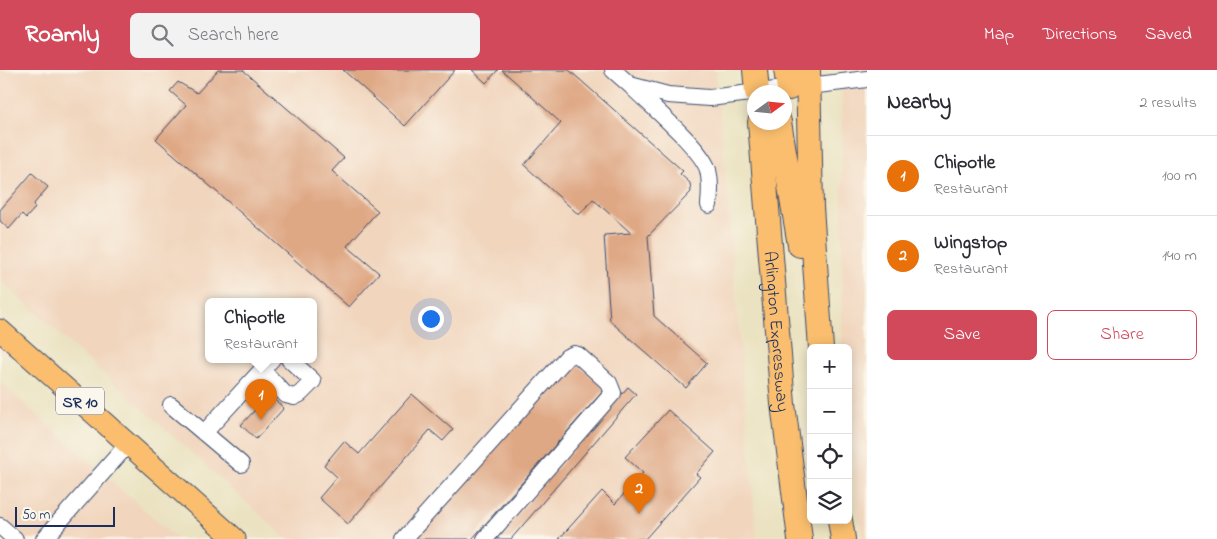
<!DOCTYPE html>
<html lang="en">
<head>
<meta charset="utf-8">
<style>
	body { margin:0; font-family:"Indie Flower",sans-serif; background:#f2f2f3; color:#2b2b33 }
	.controls { position:absolute; right:15px; bottom:15px; display:grid; overflow:hidden; border-radius:8px; box-shadow:0 2px 12px #0003 }
	.controls button { width:45px; height:45px; display:grid; place-items:center; padding:0; border:0; border-bottom:1px solid #e1e1e2; background:#fff; color:#2b2b33; font:25px sans-serif }
	.compass { position:absolute; left:747px; top:15px; width:45px; height:45px; border-radius:50%; background:#fff; box-shadow:0 2px 12px #0003; rotate:75deg }
	.scale { position:absolute; left:15px; bottom:12px; width:100px; box-sizing:border-box; padding-left:5px; border:2px solid #1b2f5e; border-top:0; font-size:14px; line-height:18px; white-space:nowrap; color:#1b2f5e; -webkit-text-stroke:4px #fbf7ec; paint-order:stroke }
	.you { position:absolute; left:430px; top:248px; width:18px; height:18px; margin:-12px; border:4px solid #fff; border-radius:50%; background:#1a73e8; box-shadow:0 0 0 8px #1a73e833 }
	.badge { display:grid; place-items:center; width:32px; height:32px; border-radius:50%; background:#d1495b; color:#fff; font-size:16px; font-weight:700 }
	.pin { position:absolute; translate:-50% -41px; filter:drop-shadow(0 1px 2px #0008) }
	.pin::after { content:''; position:absolute; top:26px; width:18px; height:15px; background:inherit; clip-path:polygon(0 0,100% 0,50% 100%) }
	.popup { position:absolute; left:205px; top:228px; width:112px; height:65px; box-sizing:border-box; display:grid; place-content:center; border-radius:8px; background:#fff; filter:drop-shadow(0 1px 4px #0005); font-size:16px; white-space:nowrap; color:#7c7c81 }
	.popup b { font-size:19px; color:#2b2b33 }
	.popup::after { content:''; position:absolute; left:50%; top:100%; margin-left:-10px; border:10px solid transparent; border-top-color:#fff }
	.list { margin:0; padding:0; list-style:none }
	h2 { display:flex; justify-content:space-between; align-items:center; height:65px; margin:0; padding:0 20px; font-size:21px }
	h2 small { font-size:16px; font-weight:400; color:#7c7c81 }
	.list li { display:grid; grid-template-columns:32px 1fr auto; gap:15px; align-items:center; box-sizing:border-box; height:80px; padding:0 20px; border-top:1px solid #e1e1e2 }
	.list b { display:block; font-size:19px; white-space:nowrap }
	.list p { margin:0; font-size:16px; white-space:nowrap; color:#7c7c81 }
	.list em { font-size:16px; font-style:normal; color:#7c7c81 }
	.actions { display:flex; gap:10px; padding:15px 20px }
	.actions a { flex:1; padding:11px 0; border:1px solid #d1495b; border-radius:8px; text-align:center; font-size:18px; color:#d1495b }
	.actions .main { background:#d1495b; color:#fff }
	.icon { flex:none; width:28px; height:28px; fill:none; stroke:currentColor; stroke-width:2; stroke-linecap:round; stroke-linejoin:round }
	.map { position:relative; flex:none; width:867px; height:469px; overflow:hidden }
	header { display:flex; align-items:center; gap:30px; box-sizing:border-box; height:70px; padding:0 25px; background:#d1495b; color:#fff }
	header strong { font-size:24px }
	nav { display:flex; gap:28px; margin-inline-start:auto; font-size:18px }
	.search { width:350px; height:45px; background:#f2f2f3; display:flex; align-items:center; gap:12px; box-sizing:border-box; padding:0 18px; border-radius:8px; color:#7c7c81; font-size:19px }
	main { display:flex }
	aside { flex:1; background:#fff }
	.map>svg:first-child { display:block }
	.built { fill:#f1d5bd; fill-rule:evenodd }
	.building { fill:#dfa885 }
	.lines { fill:none; stroke-linecap:round; stroke-linejoin:round }
	.minor-casing { stroke:#3a4a6d; stroke-width:18 }
	.major-casing { stroke:#3a4a6d; stroke-width:23 }
	.highway-casing { stroke:#3a4a6d; stroke-width:26 }
	.minor { stroke:#fff; stroke-width:16 }
	.major { stroke:#fabe6e; stroke-width:21 }
	.highway { stroke:#fabe6e; stroke-width:24 }
	.labels { text-anchor:middle; stroke-width:4; stroke-linejoin:round; paint-order:stroke }
	.shield { fill:#fbf7ec; stroke:#5e6b89; stroke-width:1 }
	.shield-label { font-size:16px; font-weight:bold; fill:#1b2f5e }
	.street-label { font-size:18px; fill:#1b2f5e; stroke:#fbf7ec }
</style>
</head>
<body>
<header>
<strong>Roamly</strong>
<div class="search"><svg class="icon" aria-label="search" viewBox="0 0 24 24"><circle cx="10" cy="10" r="6"/><path d="M15 15l6 6"/></svg>Search here</div>
<nav><a>Map</a><a>Directions</a><a>Saved</a></nav>
</header>
<main>
<div class="map">
<svg width="867" height="469" viewBox="0 0 867 469">
	<rect width="100%" height="100%" fill="#fbf7ec"/>
	<filter id="ink" filterUnits="userSpaceOnUse"><feTurbulence type="fractalNoise" baseFrequency=".02" numOctaves="2"/><feDisplacementMap in="SourceGraphic" scale="10" xChannelSelector="R" yChannelSelector="G"/><feConvolveMatrix kernelMatrix="1 2 1 2 8 2 1 2 1" color-interpolation-filters="sRGB"/></filter>
	<filter id="wash" filterUnits="userSpaceOnUse"><feTurbulence type="fractalNoise" baseFrequency=".0096" numOctaves="4" result="noise"/><feDisplacementMap in="SourceGraphic" scale="20" xChannelSelector="R" yChannelSelector="G"/><feGaussianBlur stdDeviation="1.12" result="paint"/><feColorMatrix in="noise" values="0 0 0 0 0 0 0 0 0 0 0 0 0 0 0 0 0 1.4 0 .05"/><feComposite in="paint" operator="in"/></filter>
	<g filter="url(#wash)">
		<rect width="100%" height="100%" fill="#eae2c0"/>
		<!-- built -->
		<path class="built" d="M0 0H716L757 469H287L0 210ZM208 231H314V289H208Z
			M842 0H867V469H862L856 430 848 357V278H842Z
			M0 312 177 469H0Z"/>
		<g id="blocks">
			<!-- building -->
			<path class="building" d="M218 0H243L344 88 332 101 378 141 347 176 379 203 349 237 156 69 186 35 170 21 178 12 197 23Z
				M343 0H455L405 56Z
				M472 0H498L486 13Z
				M502 0H569L683 101 680 104 690 113 691 122 648 166 654 246 707 293 686 318 610 251 604 165 631 163 593 129 579 145 524 95 561 53Z
				M32 103 48 117 33 135 35 138 26 148 22 144 9 159 0 151V140Z
				M572 290 605 319 472 469H413Z
				M628 317 636 324 511 469H496Z
				M412 324 453 360 443 371 430 360 348 454 319 428 337 407 324 395 344 371 359 384Z
				M269 325 284 338 256 369 241 355Z
				M668 340 715 382 696 404 700 407 645 469H559L602 421 615 434 643 403 625 387Z"/>
		</g>
	</g>
	<g filter="url(#ink)">
		<use href="#blocks" fill-opacity="0" stroke="#3a4a6d" stroke-width="1"/>
		<g class="lines">
			<!-- minor casing -->
			<g class="minor-casing">
				<path id="minor" d="M613 0 630 15 668 25 709 28 867 9
					M632 17C650 35 702 79 708 100 711 112 710 123 709 135
					M262 300 286 325 294 327 300 324 313 311 289 289
					M171 335 241 394
					M204 363 272 289
					M0 456 15 469
					M44 469 128 374
					M404 469 567 287 574 284 578 285 609 313 613 323 485 469"/>
			</g>
			<!-- major casing -->
			<g class="major-casing">
				<path id="major" d="M0 260 235 469"/>
			</g>
			<!-- highway casing -->
			<g class="highway-casing">
				<g id="highway">
					<path d="M755 0 757 22"/>
					<path d="M786 0 789 18"/>
					<path d="M808 0 811 137 821 278"/>
					<path id="s1" d="M760 52 783 334 800 469"/>
					<path d="M779 52 800 175"/>
					<path d="M840 450 843 469"/>
				</g>
			</g>
			<!-- minor -->
			<use href="#minor" class="minor"/>
			<!-- major -->
			<use href="#major" class="major"/>
			<!-- highway -->
			<use href="#highway" class="highway"/>
		</g>
	</g>
	<g class="labels">
		<!-- shield labels -->
		<rect class="shield" x="56" y="317.5" width="48" height="27" rx="4"/>
		<g class="shield-label">
			<text x="80" y="337">SR 10</text>
		</g>
		<!-- street labels -->
		<g class="street-label">
			<text dy="6" stroke="none"><textPath href="#s1" startOffset="210">Arlington Expressway</textPath></text>
		</g>
	</g>
</svg>
<div class="controls">
<button>+</button>
<button>−</button>
<button><svg class="icon" aria-label="locate" viewBox="0 0 24 24"><circle cx="12" cy="12" r="6"/><path d="M12 2v4M12 18v4M2 12h4M18 12h4"/></svg></button>
<button><svg class="icon" aria-label="layers" viewBox="0 0 24 24"><path d="M12 4l9 5-9 5-9-5zM3 14l9 5 9-5"/></svg></button>
</div>
<svg class="compass" viewBox="-18 -18 36 36"><path d="M0-13l5 13h-10z" fill="#e53935"/><path d="M0 13l5-13h-10z" fill="#7c7c81"/></svg>
<div class="scale">50 m</div>
<div class="you"></div>
<div class="pin badge" style="left:261px;top:350px;background:#e8710a">1</div>
<div class="popup"><b>Chipotle</b>Restaurant</div>
<div class="pin badge" style="left:639px;top:444px;background:#e8710a">2</div>
</div>
<aside>
<h2>Nearby<small>2 results</small></h2>
<ul class="list">
<li><span class="badge" style="background:#e8710a">1</span><div><b>Chipotle</b><p>Restaurant</p></div><em>100 m</em></li>
<li><span class="badge" style="background:#e8710a">2</span><div><b>Wingstop</b><p>Restaurant</p></div><em>140 m</em></li>
</ul>
<div class="actions"><a class="main">Save</a><a>Share</a></div>
</aside>
</main>
</body>
</html>
